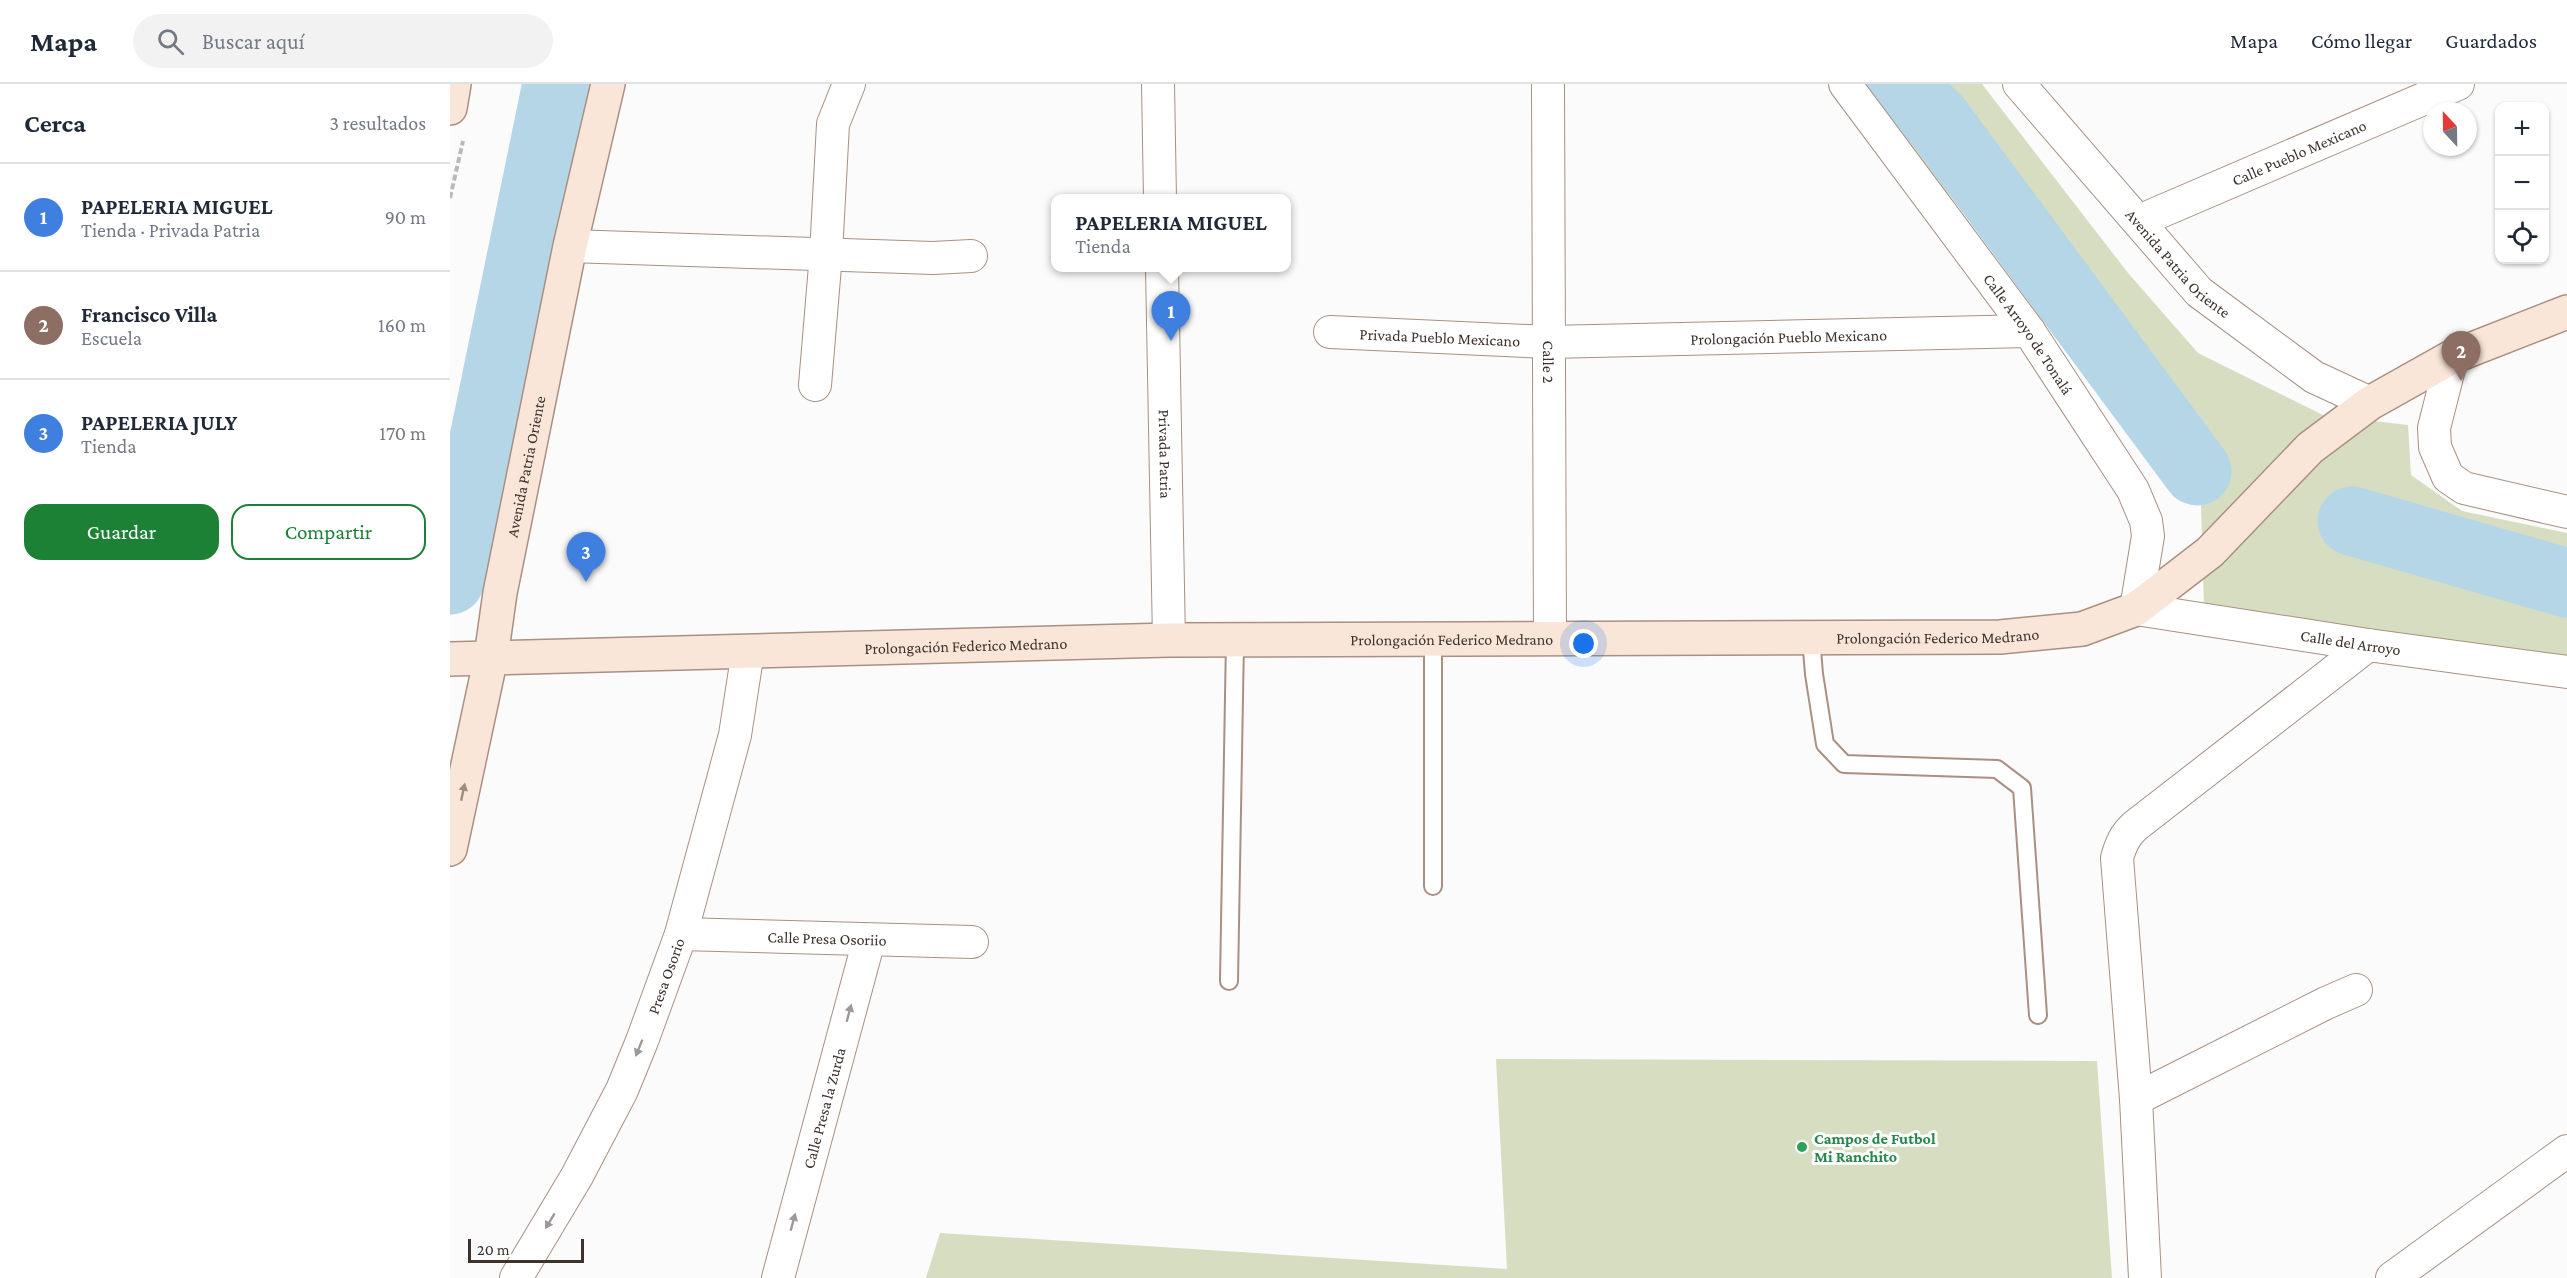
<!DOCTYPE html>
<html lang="es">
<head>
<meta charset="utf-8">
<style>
	body { margin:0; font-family:"Crimson Pro",serif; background:#f2f2f3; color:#1f2937 }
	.controls { position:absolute; right:18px; top:18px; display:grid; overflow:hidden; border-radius:12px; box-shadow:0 2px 4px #0004 }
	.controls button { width:54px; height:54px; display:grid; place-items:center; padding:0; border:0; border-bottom:2px solid #e0e1e3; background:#fff; color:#1f2937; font:30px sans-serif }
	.compass { position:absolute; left:1973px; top:18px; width:54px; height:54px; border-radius:50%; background:#fff; box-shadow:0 2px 4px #0004; rotate:338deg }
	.scale { position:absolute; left:18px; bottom:15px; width:116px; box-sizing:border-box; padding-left:6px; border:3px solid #3d322c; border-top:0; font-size:16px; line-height:21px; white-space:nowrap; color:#3d322c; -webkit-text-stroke:4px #fbfbfb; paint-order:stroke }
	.you { position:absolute; left:1134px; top:560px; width:21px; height:21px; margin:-15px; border:4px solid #fff; border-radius:50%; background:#1a73e8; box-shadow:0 0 0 9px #1a73e833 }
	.badge { display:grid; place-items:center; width:39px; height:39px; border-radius:50%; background:#1c8135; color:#fff; font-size:20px; font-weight:700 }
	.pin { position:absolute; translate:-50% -50px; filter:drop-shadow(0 2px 3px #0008) }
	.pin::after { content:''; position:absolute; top:32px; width:21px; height:18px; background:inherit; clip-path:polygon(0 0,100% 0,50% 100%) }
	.popup { position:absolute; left:601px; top:110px; width:240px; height:78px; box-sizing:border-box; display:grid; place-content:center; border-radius:12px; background:#fff; filter:drop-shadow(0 2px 4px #0005); font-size:20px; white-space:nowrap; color:#747a83 }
	.popup b { font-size:22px; color:#1f2937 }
	.popup::after { content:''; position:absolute; left:50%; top:100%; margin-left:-12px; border:12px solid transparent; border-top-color:#fff }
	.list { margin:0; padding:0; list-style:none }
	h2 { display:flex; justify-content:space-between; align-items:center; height:78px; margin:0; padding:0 24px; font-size:26px }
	h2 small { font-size:20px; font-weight:400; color:#747a83 }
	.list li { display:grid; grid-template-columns:39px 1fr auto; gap:18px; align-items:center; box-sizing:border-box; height:108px; padding:0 24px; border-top:2px solid #e0e1e3 }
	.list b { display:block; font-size:22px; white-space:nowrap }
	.list p { margin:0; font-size:20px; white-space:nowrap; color:#747a83 }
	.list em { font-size:20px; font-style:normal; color:#747a83 }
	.actions { display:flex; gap:12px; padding:18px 24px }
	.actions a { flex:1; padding:14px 0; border:2px solid #1c8135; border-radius:18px; text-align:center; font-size:21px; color:#1c8135 }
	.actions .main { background:#1c8135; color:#fff }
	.icon { flex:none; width:33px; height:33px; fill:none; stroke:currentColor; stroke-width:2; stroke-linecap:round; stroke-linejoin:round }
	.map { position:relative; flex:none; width:2117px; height:1194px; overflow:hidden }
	header { display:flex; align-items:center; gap:36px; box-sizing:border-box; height:84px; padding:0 30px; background:#fff; border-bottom:2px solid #e0e1e3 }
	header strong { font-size:28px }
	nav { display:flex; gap:33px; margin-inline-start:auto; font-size:21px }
	.search { width:420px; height:54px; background:#f2f2f3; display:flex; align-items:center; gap:15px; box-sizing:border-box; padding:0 21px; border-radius:33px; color:#747a83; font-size:22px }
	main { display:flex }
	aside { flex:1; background:#fff }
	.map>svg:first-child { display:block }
	.green { fill:#d7ddc1 }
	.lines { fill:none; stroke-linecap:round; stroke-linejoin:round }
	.river { stroke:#b4d6e7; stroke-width:69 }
	.lane-casing { stroke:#a99082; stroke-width:20 }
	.street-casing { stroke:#a99082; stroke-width:34 }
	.secondary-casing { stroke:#a99082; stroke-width:36 }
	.path { stroke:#bcb8b6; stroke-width:4; stroke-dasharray:6 3; stroke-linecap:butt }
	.lane { stroke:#fff; stroke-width:16 }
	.street { stroke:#fff; stroke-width:32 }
	.secondary { stroke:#fae6d8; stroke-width:33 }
	.oneway { fill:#9c8c82 }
	.oneway2 { fill:#9e9896 }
	.leisure-dot { fill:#2e9e5b; stroke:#fbfbfb; stroke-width:2 }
	.labels { text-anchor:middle; stroke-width:6; stroke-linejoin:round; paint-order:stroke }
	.street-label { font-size:16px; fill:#3d322c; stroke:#fbfbfb }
	.leisure-label { font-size:16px; font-weight:bold; fill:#27864d; stroke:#fbfbfb; text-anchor:start }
</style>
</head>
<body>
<header>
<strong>Mapa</strong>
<div class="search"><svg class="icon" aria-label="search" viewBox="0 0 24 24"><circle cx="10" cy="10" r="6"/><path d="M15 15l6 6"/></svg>Buscar aquí</div>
<nav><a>Mapa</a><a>Cómo llegar</a><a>Guardados</a></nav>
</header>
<main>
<aside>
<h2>Cerca<small>3 resultados</small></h2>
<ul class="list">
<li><span class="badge" style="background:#3f7fe0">1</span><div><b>PAPELERIA MIGUEL</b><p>Tienda · Privada Patria</p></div><em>90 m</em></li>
<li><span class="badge" style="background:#8d6e63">2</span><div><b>Francisco Villa</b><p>Escuela</p></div><em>160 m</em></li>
<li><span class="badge" style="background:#3f7fe0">3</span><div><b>PAPELERIA JULY</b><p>Tienda</p></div><em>170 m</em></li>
</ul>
<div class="actions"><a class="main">Guardar</a><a>Compartir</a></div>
</aside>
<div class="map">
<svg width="2117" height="1194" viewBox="0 0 2117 1194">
	<rect width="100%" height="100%" fill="#fbfbfb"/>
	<!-- green -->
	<path class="green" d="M1409 0H1532L1678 189 1748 269 1873 331 1958 341 1961 391 2012 427 2117 449V573L1754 525 1751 421Z
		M1046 975 1647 977 1662 1194H476L490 1149 1057 1185Z"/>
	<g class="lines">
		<!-- river -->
		<path class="river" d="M1450 0 1487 36 1747 387
			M1902 437 2117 499
			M0 496 20 423 107 0"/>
		<!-- lane casing -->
		<g class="lane-casing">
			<path id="lane" d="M1361 554 1364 590 1375 660 1394 680 1547 685 1572 704 1588 931
				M983 555V802
				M779 897 785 556"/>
		</g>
		<!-- street casing -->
		<g class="street-casing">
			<g id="street">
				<path d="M708 0 710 115"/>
				<path id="s1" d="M1098 0 1100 555"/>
				<path id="s2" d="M1395 0 1579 247 1683 406 1696 437 1698 452 1686 525 1918 561 2117 588"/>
				<path id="s3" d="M1569 0 1749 208 1864 293 1920 319"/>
				<path id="s4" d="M1689 137 2008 0"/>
				<path d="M120 162 483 174 521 172"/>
				<path id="s5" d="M712 184 719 556"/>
				<path id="s6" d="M880 248 1099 258 1579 247"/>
				<path d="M2002 273 1984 344 1985 363 1998 393 2014 404 2117 428"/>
				<path d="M365 301 376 170 383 40 399 0"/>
				<path id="s7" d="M231 850 522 858"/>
				<path d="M1686 1015 1876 919 1906 906"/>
				<path id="s8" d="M66 1194 127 1092 172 1006 192 957 231 850 285 651 298 567"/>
				<path id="s9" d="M328 1194 419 856"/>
				<path d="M1695 1194 1686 1015 1667 774C1671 760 1675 751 1685 742L1918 561"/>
				<path d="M1942 1194 2117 1067"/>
			</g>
		</g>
		<!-- secondary casing -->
		<g class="secondary-casing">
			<g id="secondary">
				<path d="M0 24 4 0"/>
				<path id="s10" d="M0 575 719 556 1550 553 1632 545 1686 525 1760 468 1860 364 1920 319 2002 273 2117 228"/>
				<path id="s11" d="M0 765 41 573 50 509 120 162 158 0"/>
			</g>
		</g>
		<!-- path -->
		<path class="path" d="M0 114 13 57"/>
		<!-- lane -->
		<use href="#lane" class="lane"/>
		<!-- street -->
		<use href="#street" class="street"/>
		<!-- secondary -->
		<use href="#secondary" class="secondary"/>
	</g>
	<!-- one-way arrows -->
	<defs><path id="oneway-solid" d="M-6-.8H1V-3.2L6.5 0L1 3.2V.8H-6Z" transform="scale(1.5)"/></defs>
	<use class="oneway" href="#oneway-solid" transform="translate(13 708) rotate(-78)"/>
	<g class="oneway2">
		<use href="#oneway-solid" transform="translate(399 929) rotate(-75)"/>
		<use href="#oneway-solid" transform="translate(189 964) rotate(112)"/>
		<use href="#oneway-solid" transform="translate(100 1137) rotate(121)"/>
		<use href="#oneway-solid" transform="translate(343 1138) rotate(-75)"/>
	</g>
	<!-- markers -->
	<circle class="leisure-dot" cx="1352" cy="1063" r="6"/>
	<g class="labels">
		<!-- street labels -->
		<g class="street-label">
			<text dy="6" stroke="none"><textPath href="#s4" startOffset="174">Calle Pueblo Mexicano</textPath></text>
			<text dy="6" stroke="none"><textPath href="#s3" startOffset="240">Avenida Patria Oriente</textPath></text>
			<text dy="6" stroke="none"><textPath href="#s2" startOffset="310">Calle Arroyo de Tonalá</textPath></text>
			<text dy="6" stroke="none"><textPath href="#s6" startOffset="459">Prolongación Pueblo Mexicano</textPath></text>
			<text dy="6" stroke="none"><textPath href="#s6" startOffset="110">Privada Pueblo Mexicano</textPath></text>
			<text dy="6" stroke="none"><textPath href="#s1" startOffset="278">Calle 2</textPath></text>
			<text dy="6" stroke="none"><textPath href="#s5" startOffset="186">Privada Patria</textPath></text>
			<text dy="6" stroke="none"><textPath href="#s11" startOffset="390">Avenida Patria Oriente</textPath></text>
			<text dy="6" stroke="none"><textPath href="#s10" startOffset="1488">Prolongación Federico Medrano</textPath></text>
			<text dy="6" stroke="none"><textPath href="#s10" startOffset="1002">Prolongación Federico Medrano</textPath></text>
			<text dy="6" stroke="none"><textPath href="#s2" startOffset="838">Calle del Arroyo</textPath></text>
			<text dy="6" stroke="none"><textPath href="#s10" startOffset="516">Prolongación Federico Medrano</textPath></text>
			<text dy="6" stroke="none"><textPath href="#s7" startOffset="146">Calle Presa Osoriio</textPath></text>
			<text dy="6" stroke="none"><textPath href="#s8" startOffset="338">Presa Osorio</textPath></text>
			<text dy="6" stroke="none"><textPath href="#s9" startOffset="176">Calle Presa la Zurda</textPath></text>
		</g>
		<!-- leisure labels -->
		<g class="leisure-label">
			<text x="1364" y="1060">Campos de Futbol<tspan x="1364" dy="18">Mi Ranchito</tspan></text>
		</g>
	</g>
</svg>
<div class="controls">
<button>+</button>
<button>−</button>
<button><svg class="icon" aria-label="locate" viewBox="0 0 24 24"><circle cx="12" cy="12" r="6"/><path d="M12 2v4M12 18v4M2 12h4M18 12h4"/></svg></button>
</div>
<svg class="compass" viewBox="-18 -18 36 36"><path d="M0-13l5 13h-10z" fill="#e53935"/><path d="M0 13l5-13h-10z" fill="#747a83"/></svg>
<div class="scale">20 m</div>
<div class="you"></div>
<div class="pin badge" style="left:721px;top:257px;background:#3f7fe0">1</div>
<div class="popup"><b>PAPELERIA MIGUEL</b>Tienda</div>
<div class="pin badge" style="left:2011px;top:297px;background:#8d6e63">2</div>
<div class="pin badge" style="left:136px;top:498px;background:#3f7fe0">3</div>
</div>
</main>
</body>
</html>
